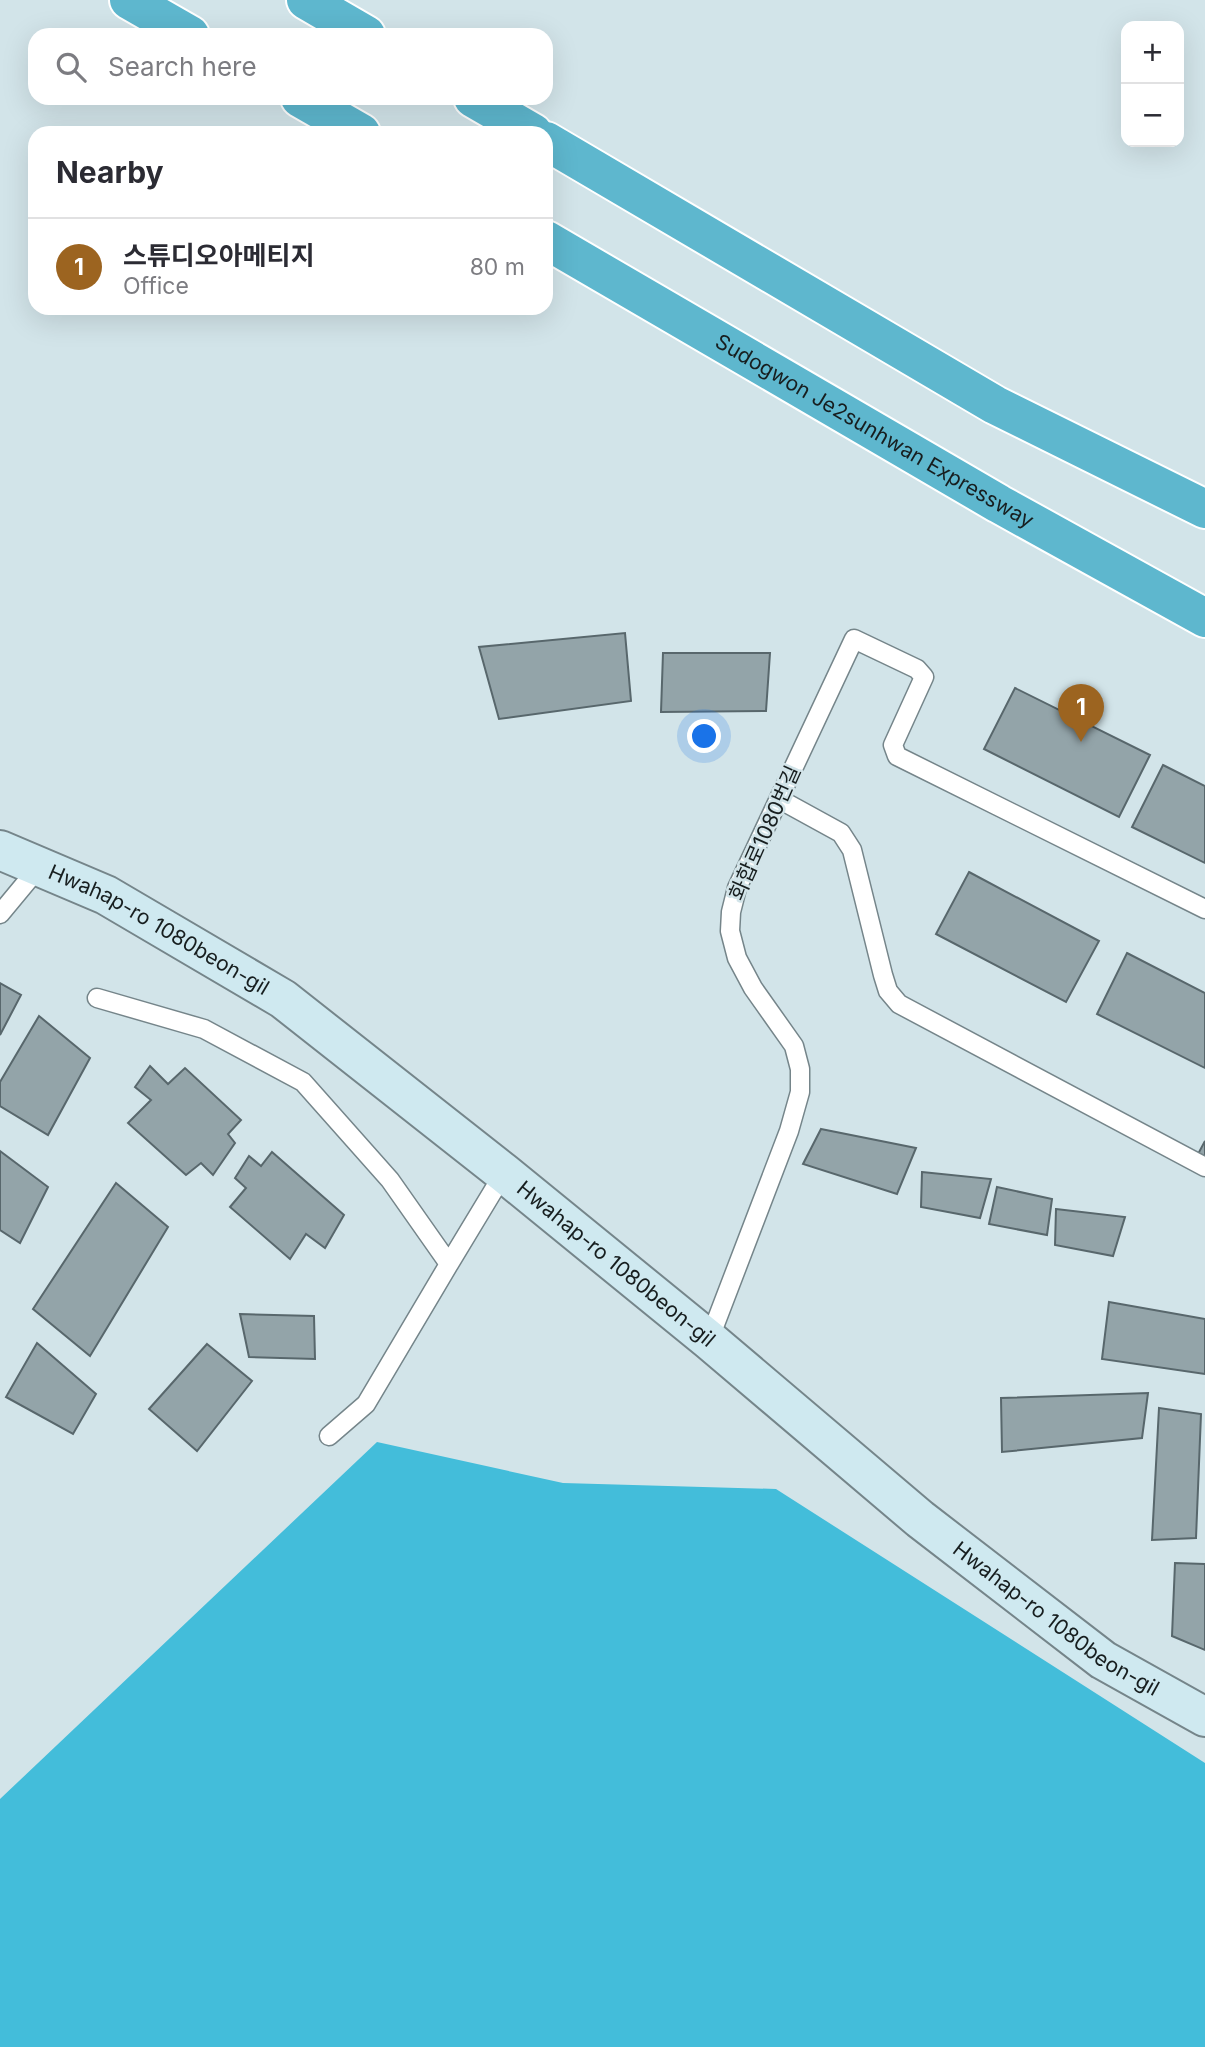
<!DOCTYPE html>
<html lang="en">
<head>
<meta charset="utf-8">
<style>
	body { margin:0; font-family:Inter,"Noto Sans KR",sans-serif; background:#f7f7f7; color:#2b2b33 }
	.controls { position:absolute; right:21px; top:21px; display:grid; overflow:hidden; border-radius:14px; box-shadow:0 7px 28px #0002 }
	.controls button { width:63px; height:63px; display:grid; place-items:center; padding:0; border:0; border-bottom:2px solid #e1e1e2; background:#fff; color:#2b2b33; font:35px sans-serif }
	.you { position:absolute; left:705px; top:737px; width:24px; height:24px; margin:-18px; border:5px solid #fff; border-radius:50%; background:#1a73e8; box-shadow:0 0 0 10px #1a73e833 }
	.badge { display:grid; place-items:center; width:46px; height:46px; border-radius:50%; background:#9c6420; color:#fff; font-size:23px; font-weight:700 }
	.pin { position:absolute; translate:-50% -58px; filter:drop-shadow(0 2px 4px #0008) }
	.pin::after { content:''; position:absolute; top:37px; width:24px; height:21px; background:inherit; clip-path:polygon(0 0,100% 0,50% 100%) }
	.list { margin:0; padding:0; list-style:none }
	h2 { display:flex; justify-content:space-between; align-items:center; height:91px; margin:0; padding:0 28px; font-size:30px }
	h2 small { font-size:23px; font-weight:400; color:#7c7c81 }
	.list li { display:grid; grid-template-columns:46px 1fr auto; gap:21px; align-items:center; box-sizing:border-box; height:98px; padding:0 28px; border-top:2px solid #e1e1e2 }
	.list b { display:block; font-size:26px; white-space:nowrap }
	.list p { margin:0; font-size:23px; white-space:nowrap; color:#7c7c81 }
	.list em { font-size:23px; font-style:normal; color:#7c7c81 }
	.icon { flex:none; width:38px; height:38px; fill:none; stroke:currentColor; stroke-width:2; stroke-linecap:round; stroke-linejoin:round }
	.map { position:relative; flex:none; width:1205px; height:2047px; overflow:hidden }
	.search { position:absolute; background:#fff; box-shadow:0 7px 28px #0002; left:28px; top:28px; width:525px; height:77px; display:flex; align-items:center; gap:18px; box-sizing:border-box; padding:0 24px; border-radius:21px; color:#7c7c81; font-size:26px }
	.panel { position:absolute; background:#fff; box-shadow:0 7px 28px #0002; left:28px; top:126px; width:525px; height:189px; border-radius:21px }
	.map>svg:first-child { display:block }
	.forest { fill:#43bdda }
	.building { fill:#93a4a9; stroke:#58676c; stroke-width:2 }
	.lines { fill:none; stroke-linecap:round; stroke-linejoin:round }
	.lane-casing { stroke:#75858a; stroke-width:21 }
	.secondary-casing { stroke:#75858a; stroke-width:42 }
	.highway-casing { stroke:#fff; stroke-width:42 }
	.lane { stroke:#fff; stroke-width:18 }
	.secondary { stroke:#cfe9f0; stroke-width:38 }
	.highway { stroke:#5eb7ce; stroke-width:38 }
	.labels { text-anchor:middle; stroke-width:5; stroke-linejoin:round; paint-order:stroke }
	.street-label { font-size:21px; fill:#171e1f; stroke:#d2e4e9 }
</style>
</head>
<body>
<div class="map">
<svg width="1205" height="2047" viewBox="0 0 1205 2047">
	<rect width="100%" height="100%" fill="#d2e4e9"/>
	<!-- forest -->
	<path class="forest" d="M377 1442 563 1483 776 1489 1205 1763V2047H0V1799Z"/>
	<!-- building -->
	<path class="building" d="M625 633 631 701 499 719 479 647Z
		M663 653H770L766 711 661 712Z
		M1015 688 1150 755 1119 817 984 749Z
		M1163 765 1205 786V863L1132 827Z
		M969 872 1099 941 1066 1002 936 934Z
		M1127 953 1205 993V1068L1097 1014Z
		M0 983 21 995 0 1035Z
		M39 1016 90 1058 48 1135 0 1106V1082Z
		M150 1066 168 1084 185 1068 241 1120 228 1134 235 1143 213 1175 201 1163 186 1175 128 1123 151 1100 135 1087Z
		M821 1129 916 1148 897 1194 803 1164Z
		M1205 1141V1158L1198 1154Z
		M0 1151 48 1187 20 1243 0 1230Z
		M272 1152 344 1215 325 1248 306 1234 290 1259 230 1207 246 1188 235 1178 249 1156 261 1166Z
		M922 1172 991 1179 980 1218 921 1207Z
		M116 1183 168 1227 90 1356 33 1309Z
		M997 1187 1052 1199 1047 1235 989 1224Z
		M1056 1209 1125 1217 1113 1256 1055 1245Z
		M1109 1302 1205 1319V1374L1102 1359Z
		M240 1314 314 1316 315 1359 249 1357Z
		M37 1343 96 1394 73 1434 6 1397Z
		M207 1344 252 1381 197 1451 149 1409Z
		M1148 1393 1142 1438 1002 1452 1001 1398Z
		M1159 1408 1201 1414 1196 1538 1152 1540Z
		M1175 1563 1205 1564V1650L1172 1636Z"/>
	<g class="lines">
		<!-- lane casing -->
		<g class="lane-casing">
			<path id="lane" d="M779 799 841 833 852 850 883 975 888 991 899 1004 1205 1167
				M0 914 39 867
				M97 998 204 1029 303 1082 390 1180 449 1264 504 1173
				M709 1340 789 1131 800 1092V1069L794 1046 753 988 737 958 730 931 731 912 737 888 854 639 917 669 924 677 893 745 897 756 1205 909
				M329 1436 366 1404 449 1264"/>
		</g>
		<!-- secondary casing -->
		<g class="secondary-casing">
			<g id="secondary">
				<path id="s1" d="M0 850 106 895 283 999 504 1173 709 1340 920 1519 1103 1660 1205 1717"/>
			</g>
		</g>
		<!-- highway casing -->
		<g class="highway-casing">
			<g id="highway">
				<path d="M129 0 190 35"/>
				<path d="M306 0 366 35"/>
				<path d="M300 98 361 133"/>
				<path d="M473 98 533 133"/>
				<path d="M546 141 995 405 1205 509"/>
				<path id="s2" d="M546 240 999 504 1205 618"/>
			</g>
		</g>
		<!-- lane -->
		<use href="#lane" class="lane"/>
		<!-- secondary -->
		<use href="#secondary" class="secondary"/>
		<!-- highway -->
		<use href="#highway" class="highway"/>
	</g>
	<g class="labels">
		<!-- street labels -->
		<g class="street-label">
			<text dy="7" stroke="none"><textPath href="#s2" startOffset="380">Sudogwon Je2sunhwan Expressway</textPath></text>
			<text transform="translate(765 833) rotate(-66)" y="7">화합로1080번길</text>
			<text dy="7" stroke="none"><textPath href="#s1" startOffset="178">Hwahap-ro 1080beon-gil</textPath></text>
			<text dy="7" stroke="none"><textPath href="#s1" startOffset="746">Hwahap-ro 1080beon-gil</textPath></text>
			<text dy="7" stroke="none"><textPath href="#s1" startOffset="1312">Hwahap-ro 1080beon-gil</textPath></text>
		</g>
	</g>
</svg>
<div class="controls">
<button>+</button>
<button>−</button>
</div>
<div class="you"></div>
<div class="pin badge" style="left:1081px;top:742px">1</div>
<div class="search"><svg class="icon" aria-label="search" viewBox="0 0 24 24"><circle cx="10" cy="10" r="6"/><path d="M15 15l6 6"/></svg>Search here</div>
<section class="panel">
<h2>Nearby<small></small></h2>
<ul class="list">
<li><span class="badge">1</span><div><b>스튜디오아메티지</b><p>Office</p></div><em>80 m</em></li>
</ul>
</section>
</div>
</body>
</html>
